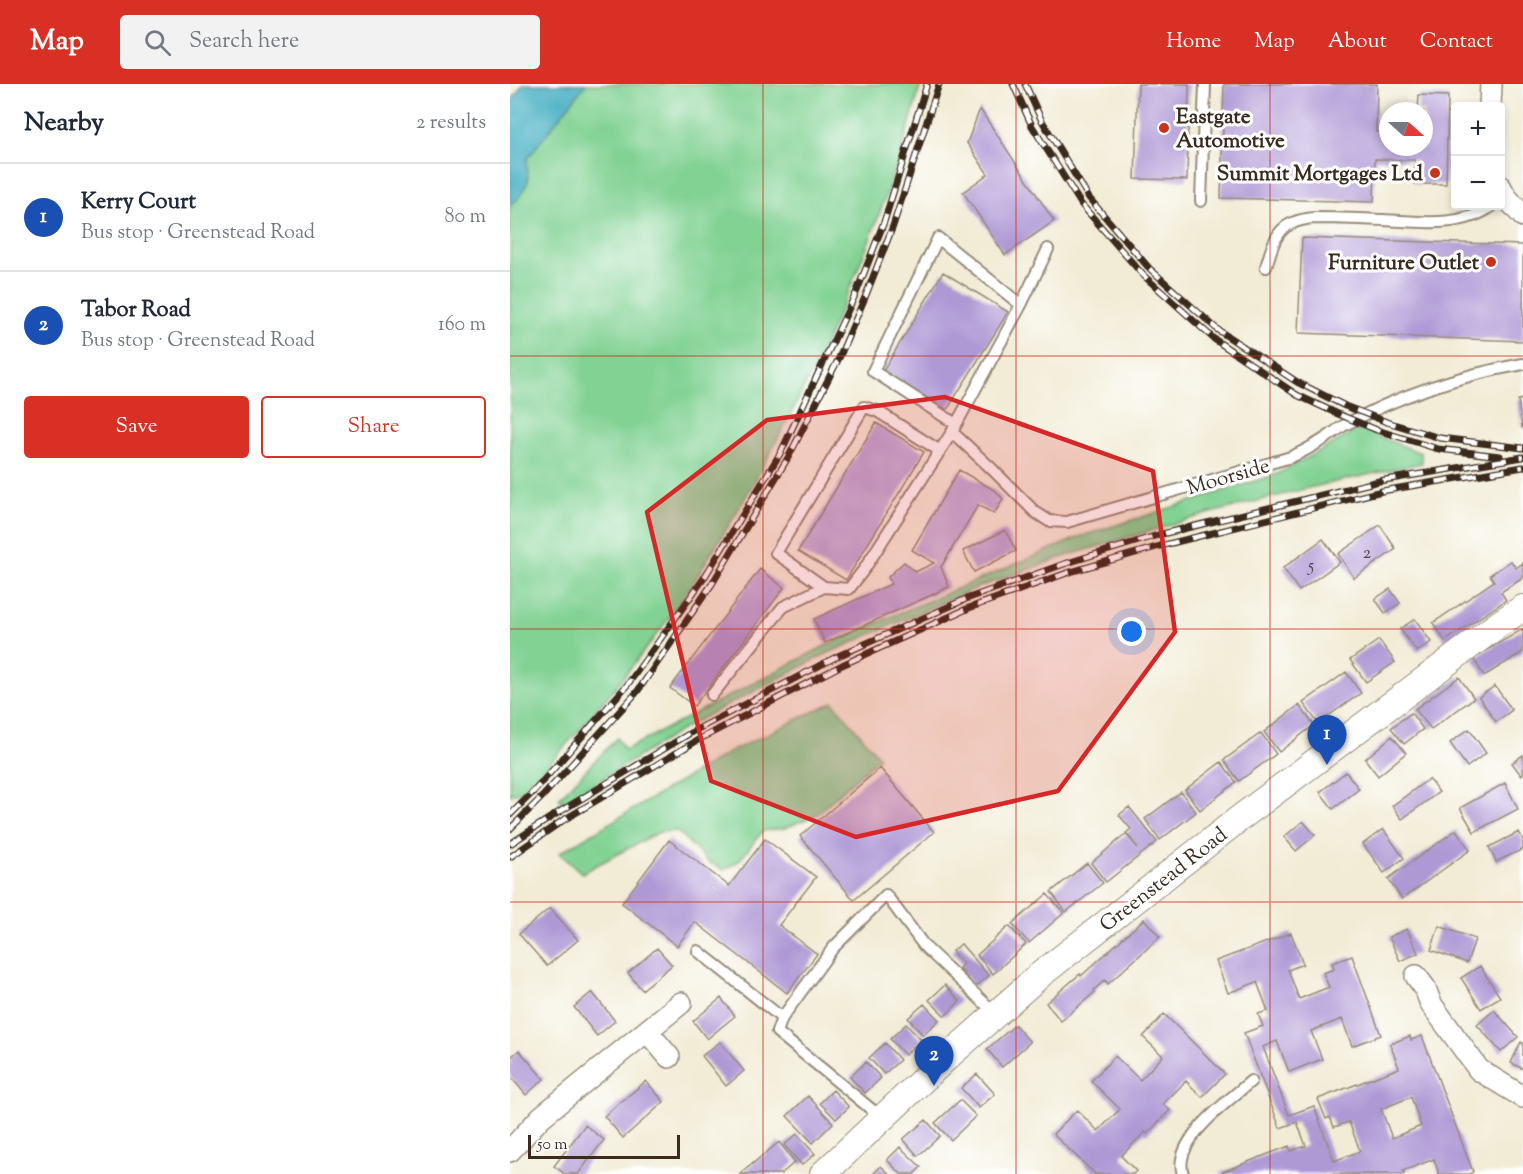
<!DOCTYPE html>
<html lang="en">
<head>
<meta charset="utf-8">
<style>
	body { margin:0; font-family:"Sorts Mill Goudy",serif; background:#f2f2f3; color:#1f2937 }
	.controls { position:absolute; right:18px; top:18px; display:grid; overflow:hidden; border-radius:6px; box-shadow:0 3px 9px #0003 }
	.controls button { width:54px; height:54px; display:grid; place-items:center; padding:0; border:0; border-bottom:2px solid #e0e1e3; background:#fff; color:#1f2937; font:30px sans-serif }
	.compass { position:absolute; left:869px; top:18px; width:54px; height:54px; border-radius:50%; background:#fff; box-shadow:0 3px 9px #0003; rotate:111deg }
	.scale { position:absolute; left:18px; bottom:15px; width:152px; box-sizing:border-box; padding-left:6px; border:3px solid #3b2a1e; border-top:0; font-size:16px; line-height:21px; white-space:nowrap; color:#3b2a1e; -webkit-text-stroke:4px #fff; paint-order:stroke }
	.you { position:absolute; left:622px; top:548px; width:21px; height:21px; margin:-15px; border:4px solid #fff; border-radius:50%; background:#1a73e8; box-shadow:0 0 0 9px #1a73e833 }
	.badge { display:grid; place-items:center; width:39px; height:39px; border-radius:50%; background:#d93025; color:#fff; font-size:20px; font-weight:700 }
	.pin { position:absolute; translate:-50% -50px; filter:drop-shadow(0 2px 3px #0008) }
	.pin::after { content:''; position:absolute; top:32px; width:21px; height:18px; background:inherit; clip-path:polygon(0 0,100% 0,50% 100%) }
	.list { margin:0; padding:0; list-style:none }
	h2 { display:flex; justify-content:space-between; align-items:center; height:78px; margin:0; padding:0 24px; font-size:26px }
	h2 small { font-size:20px; font-weight:400; color:#747a83 }
	.list li { display:grid; grid-template-columns:39px 1fr auto; gap:18px; align-items:center; box-sizing:border-box; height:108px; padding:0 24px; border-top:2px solid #e0e1e3 }
	.list b { display:block; font-size:22px; white-space:nowrap }
	.list p { margin:0; font-size:20px; white-space:nowrap; color:#747a83 }
	.list em { font-size:20px; font-style:normal; color:#747a83 }
	.actions { display:flex; gap:12px; padding:18px 24px }
	.actions a { flex:1; padding:14px 0; border:2px solid #d93025; border-radius:6px; text-align:center; font-size:21px; color:#d93025 }
	.actions .main { background:#d93025; color:#fff }
	.icon { flex:none; width:33px; height:33px; fill:none; stroke:currentColor; stroke-width:2; stroke-linecap:round; stroke-linejoin:round }
	.map { position:relative; flex:none; width:1013px; height:1090px; overflow:hidden }
	header { display:flex; align-items:center; gap:36px; box-sizing:border-box; height:84px; padding:0 30px; background:#d93025; color:#fff }
	header strong { font-size:28px }
	nav { display:flex; gap:33px; margin-inline-start:auto; font-size:21px }
	.search { width:420px; height:54px; background:#f2f2f3; display:flex; align-items:center; gap:15px; box-sizing:border-box; padding:0 21px; border-radius:6px; color:#747a83; font-size:22px }
	main { display:flex }
	aside { flex:1; background:#fff }
	.map>svg:first-child { display:block }
	.green { fill:#81d293; stroke:#5e7e58; stroke-width:1.5 }
	.water { fill:#44afc3; stroke:#406c70; stroke-width:1.5 }
	.building { fill:#af99d5; fill-rule:evenodd }
	.lines { fill:none; stroke-linecap:round; stroke-linejoin:round }
	.service-casing { stroke:#968b7a; stroke-width:14 }
	.minor-casing { stroke:#968b7a; stroke-width:24 }
	.tertiary-casing { stroke:#968b7a; stroke-width:28 }
	.service { stroke:#fff; stroke-width:10 }
	.minor { stroke:#fff; stroke-width:21 }
	.tertiary { stroke:#fff; stroke-width:26 }
	.rail-casing { stroke:#3b2a1e; stroke-width:7 }
	.rail { stroke:#fff; stroke-width:4.5; stroke-dasharray:14; stroke-linecap:butt }
	.marked { fill:#d62828; fill-opacity:0.2; stroke:#d62828; stroke-width:4.5; stroke-linejoin:round }
	.grid { fill:none; stroke:#c8321e; stroke-width:1.5; stroke-opacity:0.55 }
	.poi-dot { fill:#c8321e; stroke:#fff; stroke-width:2 }
	.labels { text-anchor:middle; stroke-width:6; stroke-linejoin:round; paint-order:stroke }
	.number-label { font-size:18px; fill:#58464c }
	.poi-label { font-size:21px; font-weight:bold; fill:#3b2a1e; stroke:#fff; text-anchor:end }
	.street-label { font-size:21px; fill:#3b2a1e; stroke:#fff }
</style>
</head>
<body>
<header>
<strong>Map</strong>
<div class="search"><svg class="icon" aria-label="search" viewBox="0 0 24 24"><circle cx="10" cy="10" r="6"/><path d="M15 15l6 6"/></svg>Search here</div>
<nav><a>Home</a><a>Map</a><a>About</a><a>Contact</a></nav>
</header>
<main>
<aside>
<h2>Nearby<small>2 results</small></h2>
<ul class="list">
<li><span class="badge" style="background:#1a4fb4">1</span><div><b>Kerry Court</b><p>Bus stop · Greenstead Road</p></div><em>80 m</em></li>
<li><span class="badge" style="background:#1a4fb4">2</span><div><b>Tabor Road</b><p>Bus stop · Greenstead Road</p></div><em>160 m</em></li>
</ul>
<div class="actions"><a class="main">Save</a><a>Share</a></div>
</aside>
<div class="map">
<svg width="1013" height="1090" viewBox="0 0 1013 1090">
	<rect width="100%" height="100%" fill="#fff"/>
	<filter id="ink" filterUnits="userSpaceOnUse"><feTurbulence type="fractalNoise" baseFrequency=".0167" numOctaves="2"/><feDisplacementMap in="SourceGraphic" scale="12" xChannelSelector="R" yChannelSelector="G"/><feConvolveMatrix kernelMatrix="1 2 1 2 8 2 1 2 1" color-interpolation-filters="sRGB"/></filter>
	<filter id="wash" filterUnits="userSpaceOnUse"><feTurbulence type="fractalNoise" baseFrequency=".008" numOctaves="4" result="noise"/><feDisplacementMap in="SourceGraphic" scale="24" xChannelSelector="R" yChannelSelector="G"/><feGaussianBlur stdDeviation="1.35" result="paint"/><feColorMatrix in="noise" values="0 0 0 0 0 0 0 0 0 0 0 0 0 0 0 0 0 1.4 0 .05"/><feComposite in="paint" operator="in"/></filter>
	<g filter="url(#wash)">
		<rect width="100%" height="100%" fill="#f2ecd6"/>
		<!-- green -->
		<path class="green" d="M55 0H411C376 130 322 255 258 373 240 407 221 439 200 471 191 486 182 502 171 517 124 584 71 646 15 706L0 711V78Z
			M850 345 911 369 912 379 798 404 697 430 559 471 466 504 316 570 181 640 52 720 49 714 107 654 115 666 315 562 378 534 572 452 767 390Z
			M323 618 369 673 306 731 275 744 253 747 229 777 214 786 198 778 167 747 149 748 72 789 49 769 220 668Z"/>
		<!-- water -->
		<path class="water" d="M13 0H76L17 75 18 98 8 115 0 122V19Z"/>
		<g id="blocks">
			<!-- building -->
			<path class="building" d="M628 0H679L677 96 625 95Z
				M714 0H867L866 48H878V63H914V27H908L909 11 938 12 936 100H905V76L865 75 864 118 711 114Z
				M470 25 544 137 495 171 453 108 478 90 457 59Z
				M792 154 1013 161V257L788 249Z
				M433 188 498 228 437 326 373 287Z
				M1013 315V343L1012 344 1008 316Z
				M366 339 414 368 336 496 288 467Z
				M449 386 486 407 493 415 484 430 468 421 431 483 439 503 315 559 304 535 381 500 378 493 394 478 405 488 424 479 402 466Z
				M870 441 886 465 844 494 828 470Z
				M495 446 506 467 464 488 453 467Z
				M813 455 830 478 789 507 773 484Z
				M1001 477 1006 484 1013 479V494L991 508 996 516 935 557 923 539 984 497 980 491Z
				M250 485 274 504 184 622 160 604Z
				M880 505 890 519 875 529 865 515Z
				M905 535 921 558 907 568 890 545Z
				M1013 545V568L974 592 963 574Z
				M869 556 885 578 856 598 840 576Z
				M836 588 851 609 808 639 793 619Z
				M949 593 964 614 921 645 905 625Z
				M985 602 1002 626 986 638 969 613Z
				M789 621 804 641 769 668 754 648Z
				M901 629 913 645 894 660 881 644Z
				M959 645 976 669 957 683 940 659Z
				M751 649 766 670 729 697 714 676Z
				M882 652 896 669 868 692 855 675Z
				M1013 671V690L1011 691 1002 679Z
				M711 678 726 698 690 726 675 706Z
				M370 684 424 748 344 816 290 752Z
				M836 688 849 705 823 725 810 708Z
				M919 695 929 708 892 735 882 722Z
				M995 699 1008 725 964 748 950 724Z
				M671 708 686 728 650 756 635 735Z
				M619 723 647 758 596 798 581 779 616 750 628 764 616 749 621 745 609 731Z
				M793 737 805 751 786 767 774 753Z
				M873 745 894 774 874 789 853 760Z
				M946 746 960 766 892 815 878 795Z
				M1009 748 1013 756V765L986 778 979 763Z
				M255 755 306 793 269 841 307 870 277 909 185 838 167 862 112 819 159 756 219 802Z
				M577 779 593 799 556 828 541 808Z
				M537 810 554 829 519 859 502 840Z
				M40 824 68 856 37 882 9 850Z
				M634 835 650 853 598 900 595 896 584 906 585 908 551 937 536 919 570 890 571 892Z
				M499 842 516 860 483 890 467 871Z
				M929 842 965 855 957 879 921 866Z
				M897 845 908 869 890 877 879 853Z
				M781 849 793 880 778 886 789 915 819 903 813 889 824 885 822 879 842 872 871 951 842 962 832 935 801 947 812 975 779 988 767 957 753 963 779 1031 804 1022 824 1077 850 1067 839 1038 824 1043 820 1033 816 1035 808 1015 889 984 880 960 900 952 901 956 912 952 963 1088 959 1090H929L924 1075 893 1087 894 1090H817V1089L813 1090H707L779 1062 781 1067 796 1062 787 1038 770 1044 734 949 753 942 748 930 758 927 747 898 718 909 706 877ZM901 1013 911 1042 882 1054 871 1025Z
				M451 860 479 892 465 903 449 884 453 880 442 867Z
				M147 864 162 881 132 906 118 889Z
				M970 882 990 913 971 925 951 894Z
				M435 901 450 917 435 932 419 916Z
				M82 908 105 937 87 952 64 923Z
				M211 914 225 932 197 955 183 937Z
				M414 920 429 936 413 951 398 934Z
				M984 926 1008 953 991 968 967 941Z
				M654 930 715 990 692 1013 676 997 653 1020 660 1026 637 1050 635 1048 611 1072 626 1087 623 1090H585L543 1050 567 1026 588 1047 610 1025 581 997 605 972 630 996 653 972 633 953Z
				M396 940 411 956 395 971 380 955Z
				M505 941 520 958 492 983 477 965Z
				M210 958 234 987 216 1002 192 972Z
				M1011 958 1013 959V985L1001 979Z
				M375 959 390 976 374 990 359 974Z
				M9 966 34 995 16 1011 0 992V974Z
				M356 978 371 994 355 1009 340 993Z
				M467 990 485 1010 469 1024 451 1004Z
				M136 997 154 1018 113 1054 94 1032Z
				M323 1006 339 1023 326 1035 310 1019Z
				M298 1012 323 1039 303 1059 277 1032Z
				M450 1016 466 1032 441 1056 425 1039Z
				M416 1036 430 1052 408 1072 393 1055Z
				M75 1041 94 1056 68 1090H55L44 1082Z
				M287 1050 305 1070 292 1081 274 1061Z
				M269 1058 285 1078 271 1090H230Z
				M390 1063 411 1083 404 1090H391L377 1076Z
				M371 1082 379 1090H363Z"/>
		</g>
	</g>
	<g filter="url(#ink)">
		<use href="#blocks" fill-opacity="0" stroke="#968b7a" stroke-width="1.5"/>
		<g class="lines">
			<!-- service casing -->
			<g class="service-casing">
				<path id="service" d="M691 117 695 0
					M756 183C765 152 769 137 804 134 827 134 850 135 874 136 909 138 952 144 982 122
					M446 340 363 287 428 154 511 221
					M442 348 481 384 525 428 539 437 557 438 781 373C790 369 798 365 806 360 816 355 824 348 833 342 889 311 951 291 1013 280
					M314 503 266 469 354 323 367 327 430 367
					M202 611 273 523 314 503 339 505 355 484 442 348 511 221 538 165
					M188 867 272 934
					M372 1034 267 948 272 934 323 864 376 811 415 863 486 930
					M673 1090C661 1057 720 1016 741 997"/>
			</g>
			<!-- minor casing -->
			<g class="minor-casing">
				<path id="minor" d="M980 22 981 0
					M990 102 996 113 1013 132
					M906 892 915 904 921 920 969 986 1013 1013
					M137 947 159 973
					M0 1067 31 1033 171 919"/>
			</g>
			<!-- tertiary casing -->
			<g class="tertiary-casing">
				<path id="tertiary" d="M313 1090 434 976 530 891 730 734 990 539 1013 524"/>
			</g>
			<!-- service -->
			<use href="#service" class="service"/>
			<!-- minor -->
			<use href="#minor" class="minor"/>
			<!-- tertiary -->
			<use href="#tertiary" class="tertiary"/>
			<!-- rail casing -->
			<g class="rail-casing">
				<path id="rail" d="M503 0 522 42 571 120 633 191 704 255 787 311 828 330 867 346 928 365 990 372
					M515 0 531 35 579 114 639 184 708 246 787 298 835 322 877 338 930 354 1013 364
					M0 731 25 706 118 600 194 494 271 368 347 207 374 138 417 0
					M0 745 33 712 127 608 202 500 279 372 329 274 356 211 383 142 429 0
					M0 760 46 730 182 648 328 572 456 515 554 480 648 451 869 397 1013 373
					M0 773 52 737 188 656 332 581 459 524 557 489 650 462 872 407 1013 383"/>
			</g>
			<!-- rail -->
			<use href="#rail" class="rail"/>
		</g>
	</g>
	<!-- marked area -->
	<path class="marked" d="M435 313 643 387 665 548 548 707 346 753 201 697 137 428 257 336Z"/>
	<!-- grid -->
	<path class="grid" d="M253 0V1090M506 0V1090M760 0V1090M0 272H1013M0 545H1013M0 818H1013"/>
	<!-- markers -->
	<g class="poi-dot">
		<circle cx="654" cy="44" r="6"/>
		<circle cx="925" cy="89" r="6"/>
		<circle cx="981" cy="178" r="6"/>
	</g>
	<g class="labels">
		<!-- number labels -->
		<g class="number-label">
			<text x="857" y="474">2</text>
			<text x="801" y="487">5</text>
		</g>
		<!-- poi labels -->
		<g class="poi-label">
			<text x="666" y="39" text-anchor="start">Eastgate<tspan x="666" dy="24">Automotive</tspan></text>
			<text x="913" y="96">Summit Mortgages Ltd</text>
			<text x="969" y="185">Furniture Outlet</text>
		</g>
		<!-- street labels -->
		<g class="street-label">
			<text transform="translate(718 392) rotate(-16)" y="7">Moorside</text>
			<text transform="translate(653 795) rotate(-38)" y="7">Greenstead Road</text>
		</g>
	</g>
</svg>
<div class="controls">
<button>+</button>
<button>−</button>
</div>
<svg class="compass" viewBox="-18 -18 36 36"><path d="M0-13l5 13h-10z" fill="#e53935"/><path d="M0 13l5-13h-10z" fill="#747a83"/></svg>
<div class="scale">50 m</div>
<div class="you"></div>
<div class="pin badge" style="left:817px;top:681px;background:#1a4fb4">1</div>
<div class="pin badge" style="left:424px;top:1002px;background:#1a4fb4">2</div>
</div>
</main>
</body>
</html>
